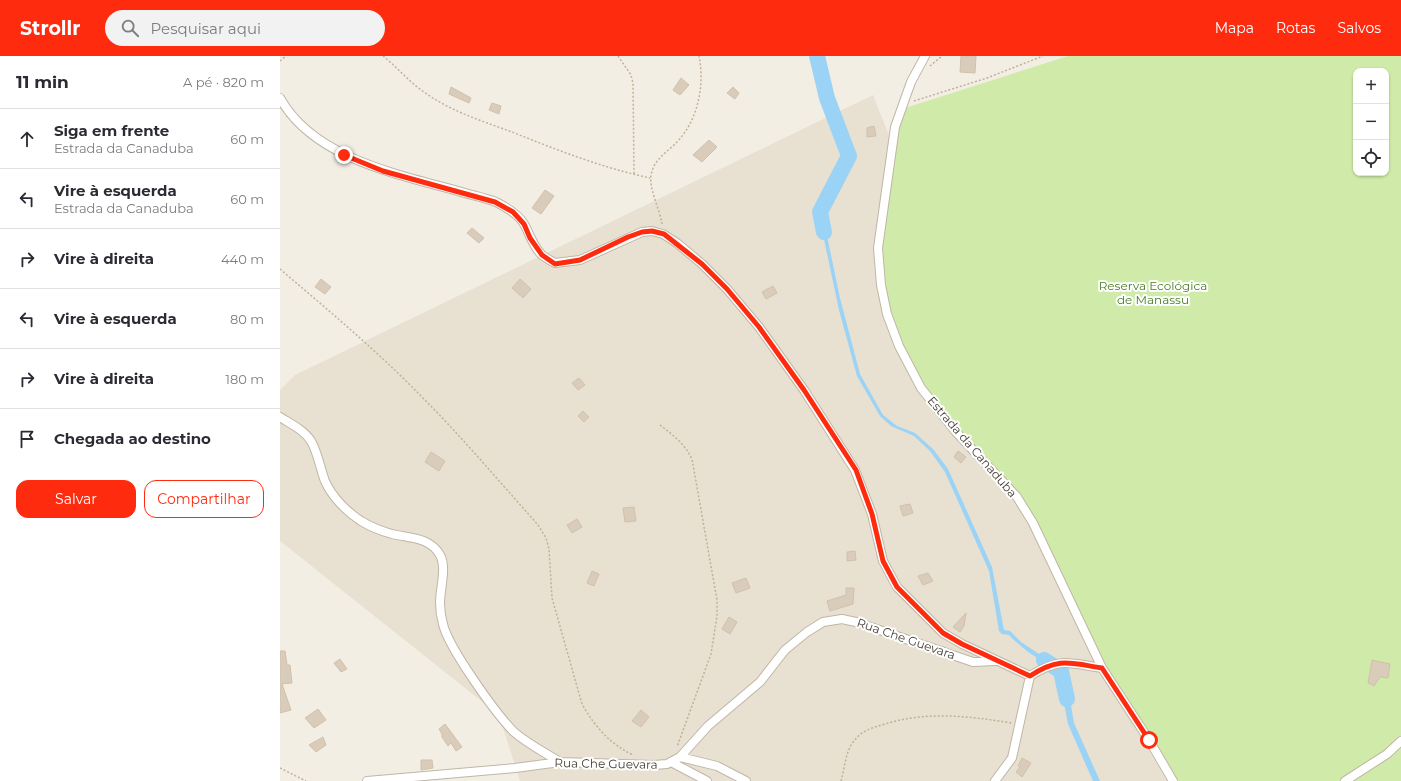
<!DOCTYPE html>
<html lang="pt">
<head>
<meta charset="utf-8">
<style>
	body { margin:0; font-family:Montserrat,sans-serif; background:#f2f2f3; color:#2b2b33 }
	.controls { position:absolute; right:12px; top:12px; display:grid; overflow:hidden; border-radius:8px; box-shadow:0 1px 3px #0004 }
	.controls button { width:36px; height:36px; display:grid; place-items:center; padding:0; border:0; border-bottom:1px solid #e1e1e2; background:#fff; color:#2b2b33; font:20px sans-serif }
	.stop { position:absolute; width:12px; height:12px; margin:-9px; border:3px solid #ff2b0f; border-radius:50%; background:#fff }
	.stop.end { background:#ff2b0f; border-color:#fff; box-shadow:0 1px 4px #0008 }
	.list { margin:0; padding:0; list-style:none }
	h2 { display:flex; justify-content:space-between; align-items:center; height:52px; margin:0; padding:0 16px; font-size:17px }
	h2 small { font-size:13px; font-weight:400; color:#7c7c81 }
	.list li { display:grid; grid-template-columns:26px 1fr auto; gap:12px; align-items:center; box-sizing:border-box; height:60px; padding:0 16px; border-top:1px solid #e1e1e2 }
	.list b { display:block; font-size:15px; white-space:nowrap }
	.list p { margin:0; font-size:13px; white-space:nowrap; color:#7c7c81 }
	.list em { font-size:13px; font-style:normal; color:#7c7c81 }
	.actions { display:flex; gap:8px; padding:12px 16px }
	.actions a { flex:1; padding:9px 0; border:1px solid #ff2b0f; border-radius:12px; text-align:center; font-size:14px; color:#ff2b0f }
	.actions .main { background:#ff2b0f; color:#fff }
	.icon { flex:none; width:22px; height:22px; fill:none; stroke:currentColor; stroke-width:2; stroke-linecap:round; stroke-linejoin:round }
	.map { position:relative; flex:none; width:1121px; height:725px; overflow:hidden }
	header { display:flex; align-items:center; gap:24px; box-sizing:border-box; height:56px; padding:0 20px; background:#ff2b0f; color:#fff }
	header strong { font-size:19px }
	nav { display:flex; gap:22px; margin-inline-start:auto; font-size:14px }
	.search { width:280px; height:36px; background:#f2f2f3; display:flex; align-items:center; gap:10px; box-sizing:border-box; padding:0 14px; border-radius:22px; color:#7c7c81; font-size:15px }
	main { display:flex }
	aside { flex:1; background:#fff }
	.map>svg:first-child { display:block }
	.residential { fill:#e8e0d1 }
	.green { fill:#d0eba9; fill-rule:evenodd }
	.water { fill:#9bd3f6 }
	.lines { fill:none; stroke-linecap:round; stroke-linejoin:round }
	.river { stroke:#9bd3f6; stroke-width:16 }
	.building { fill:#d9ccbb; stroke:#d1c1ab }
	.minor-casing { stroke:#bfb6a6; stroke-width:10 }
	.path { stroke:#c2b196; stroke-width:1.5; stroke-dasharray:2 2; stroke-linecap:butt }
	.minor { stroke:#fff; stroke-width:8 }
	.route { stroke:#ff2b0f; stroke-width:5 }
	.labels { text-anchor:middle; stroke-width:4; stroke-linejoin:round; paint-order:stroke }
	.park-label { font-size:12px; fill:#477c22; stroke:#fff }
	.street-label { font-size:12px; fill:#463e33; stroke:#fff }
</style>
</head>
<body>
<header>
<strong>Strollr</strong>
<div class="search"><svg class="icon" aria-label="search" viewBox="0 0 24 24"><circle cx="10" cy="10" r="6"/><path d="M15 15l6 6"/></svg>Pesquisar aqui</div>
<nav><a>Mapa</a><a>Rotas</a><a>Salvos</a></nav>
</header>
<main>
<aside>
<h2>11 min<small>A pé · 820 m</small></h2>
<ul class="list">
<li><svg class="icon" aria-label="ahead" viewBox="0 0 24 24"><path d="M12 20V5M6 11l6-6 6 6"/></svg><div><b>Siga em frente</b><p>Estrada da Canaduba</p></div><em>60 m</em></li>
<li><svg class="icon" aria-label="left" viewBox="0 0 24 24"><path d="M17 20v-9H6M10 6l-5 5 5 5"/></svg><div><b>Vire à esquerda</b><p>Estrada da Canaduba</p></div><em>60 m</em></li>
<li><svg class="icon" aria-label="right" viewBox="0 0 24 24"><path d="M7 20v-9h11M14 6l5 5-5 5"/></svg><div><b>Vire à direita</b></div><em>440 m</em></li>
<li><svg class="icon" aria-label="left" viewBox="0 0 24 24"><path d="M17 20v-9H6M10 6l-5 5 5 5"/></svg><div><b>Vire à esquerda</b></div><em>80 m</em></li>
<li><svg class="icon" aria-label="right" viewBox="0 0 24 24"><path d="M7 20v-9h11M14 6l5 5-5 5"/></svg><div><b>Vire à direita</b></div><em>180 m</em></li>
<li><svg class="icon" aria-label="arrive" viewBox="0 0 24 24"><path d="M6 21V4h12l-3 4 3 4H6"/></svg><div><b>Chegada ao destino</b></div></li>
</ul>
<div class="actions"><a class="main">Salvar</a><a>Compartilhar</a></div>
</aside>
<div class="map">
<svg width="1121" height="725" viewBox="0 0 1121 725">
	<rect width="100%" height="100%" fill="#f3eee4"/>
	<!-- residential -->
	<path class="residential" d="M593 39 821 615 887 725H240L219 659 0 485V334L15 319Z"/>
	<!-- green -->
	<path class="green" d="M788 0H1121V725H895L822 610 757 469 642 329 625 297 609 257 603 227 601 192 610 124 619 72 625 52ZM1076 15H1106V117H1076Z"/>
	<!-- water -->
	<path class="water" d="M538 155 542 156 560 242 580 318 603 359 617 370 635 377 653 393 668 413 712 511 724 574 730 575 741 586 786 616C769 613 741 592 729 579L722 578 719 575 709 515 665 416 650 395 634 380 611 370 600 360 577 320 559 254Z
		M786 621 794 667 820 725H813L788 668 779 622Z"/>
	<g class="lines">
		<!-- river -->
		<path class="river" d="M537 0 547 42 569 100 540 156 544 176
			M764 604 781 615 787 643"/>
	</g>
	<!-- building -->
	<path class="building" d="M681 0H696L695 17 680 16Z
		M401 22 409 29 400 39 393 34Z
		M171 31 191 42 189 47 169 38Z
		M453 31 459 37 455 43 447 37Z
		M212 47 221 50 219 58 209 54Z
		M594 70 596 80 587 81V72Z
		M429 84 437 91 422 106 413 99Z
		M265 134 274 140 261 158 252 152Z
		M192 172 204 182 199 187 187 177Z
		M41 223 51 231 45 238 35 231Z
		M240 223 251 233 243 242 232 232Z
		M493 230 497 237 486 243 482 236Z
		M299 322 305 329 298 334 292 327Z
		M303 355 309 361 304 366 298 360Z
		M678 395 686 401 681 407 674 401Z
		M151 396 165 405 159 415 145 406Z
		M630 448 633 457 623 460 620 450Z
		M354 451 356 465 345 466 343 452Z
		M297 463 302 471 292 477 287 469Z
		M575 495 576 504 567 505V496Z
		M312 515 319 518 314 530 307 527Z
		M648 517 653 525 643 529 638 520Z
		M466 522 470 532 456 537 452 527Z
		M566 532H574L573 548 550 555 547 545 566 539Z
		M686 557 684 570 680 576 673 571Z
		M449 561 457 566 450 578 442 573Z
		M0 595H5L7 609H10L12 627 2 628 11 654 0 657Z
		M60 603 67 613 61 616 54 607Z
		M1092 604 1110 608 1108 622 1100 621 1094 630 1088 627Z
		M38 653 46 664 34 672 25 662Z
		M361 654 369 661 361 671 352 665Z
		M165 668 182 691 176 695 171 687 168 690 162 681V678L159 673Z
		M43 681 46 689 36 696 29 689Z
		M742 702 751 707 742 721 736 716 740 711 738 710Z
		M141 704H152L153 712 141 714Z"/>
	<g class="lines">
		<!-- minor casing -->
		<g class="minor-casing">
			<path id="minor" d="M645 0 631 26 615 71 598 192 601 229 607 258 619 290 641 332 676 376 737 441 753 467 822 612 869 684 893 725
				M0 42C33 102 117 118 178 135 190 139 204 141 216 146 226 151 238 158 244 168 250 178 253 191 262 199 266 202 271 205 275 207L300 204 362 176 372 175 383 178 397 187 422 208 447 233 479 271 524 334 575 414 592 458 603 505 617 531 663 577 682 588 750 620
				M0 361C11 368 24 374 31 385 38 397 40 412 45 425 52 441 67 456 81 465 91 471 101 475 112 478 129 482 150 481 160 499 167 512 160 532 160 547 160 553 161 561 163 568 168 591 216 658 234 676 248 688 264 696 280 706
				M400 701 437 710 466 725
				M391 706 427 725
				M87 725 235 712 280 706 374 709 387 708 400 701 428 670 480 626 505 594 527 576 543 566 562 563 576 566 693 606 715 605
				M715 725 732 702 750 620C780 601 789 607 822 612
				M1065 725 1107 698 1121 685"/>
		</g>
		<!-- path -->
		<path class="path" d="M103 0C117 11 129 26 144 36 170 55 202 65 232 76 277 94 323 112 370 122
			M338 0 351 19 353 27 354 118
			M0 5 6 0
			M650 10 662 0
			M634 45 707 22 763 0
			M382 168C380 154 369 133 371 120 373 104 386 97 396 87 418 65 425 29 419 0
			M0 213C48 254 96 294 140 339 181 380 219 425 258 469L266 482 269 493 272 542 302 648C315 671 330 688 353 699
			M380 369C393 379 405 388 412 403L437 544V560L431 598 397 691
			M0 712 26 725
			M561 725C565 712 565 696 574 685 582 674 592 672 605 668 647 655 688 660 732 667"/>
		<!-- minor -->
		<use href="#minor" class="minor"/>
	</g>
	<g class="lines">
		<!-- route -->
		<path class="route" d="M64 99 103 115 215 146 233 156 244 168 250 182 262 199 275 208 300 204 348 181 362 176 372 175 384 178 422 208 447 233 479 271 524 334 576 414 592 458 603 505 617 531 663 577 682 588 750 620C779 601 790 607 822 612L869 684"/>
	</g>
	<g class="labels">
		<!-- park labels -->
		<g class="park-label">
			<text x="873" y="234">Reserva Ecológica<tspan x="873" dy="14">de Manassu</tspan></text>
		</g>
		<!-- street labels -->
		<g class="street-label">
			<text transform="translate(692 391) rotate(49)" y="4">Estrada da Canaduba</text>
			<text transform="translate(626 583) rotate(19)" y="4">Rua Che Guevara</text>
			<text transform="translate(326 708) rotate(1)" y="4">Rua Che Guevara</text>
		</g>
	</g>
</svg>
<div class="controls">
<button>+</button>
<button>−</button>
<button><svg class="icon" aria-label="locate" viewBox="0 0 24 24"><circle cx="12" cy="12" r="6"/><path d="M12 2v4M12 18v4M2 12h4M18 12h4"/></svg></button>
</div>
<div class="stop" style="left:869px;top:684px"></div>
<div class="stop end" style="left:64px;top:99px"></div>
</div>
</main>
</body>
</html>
